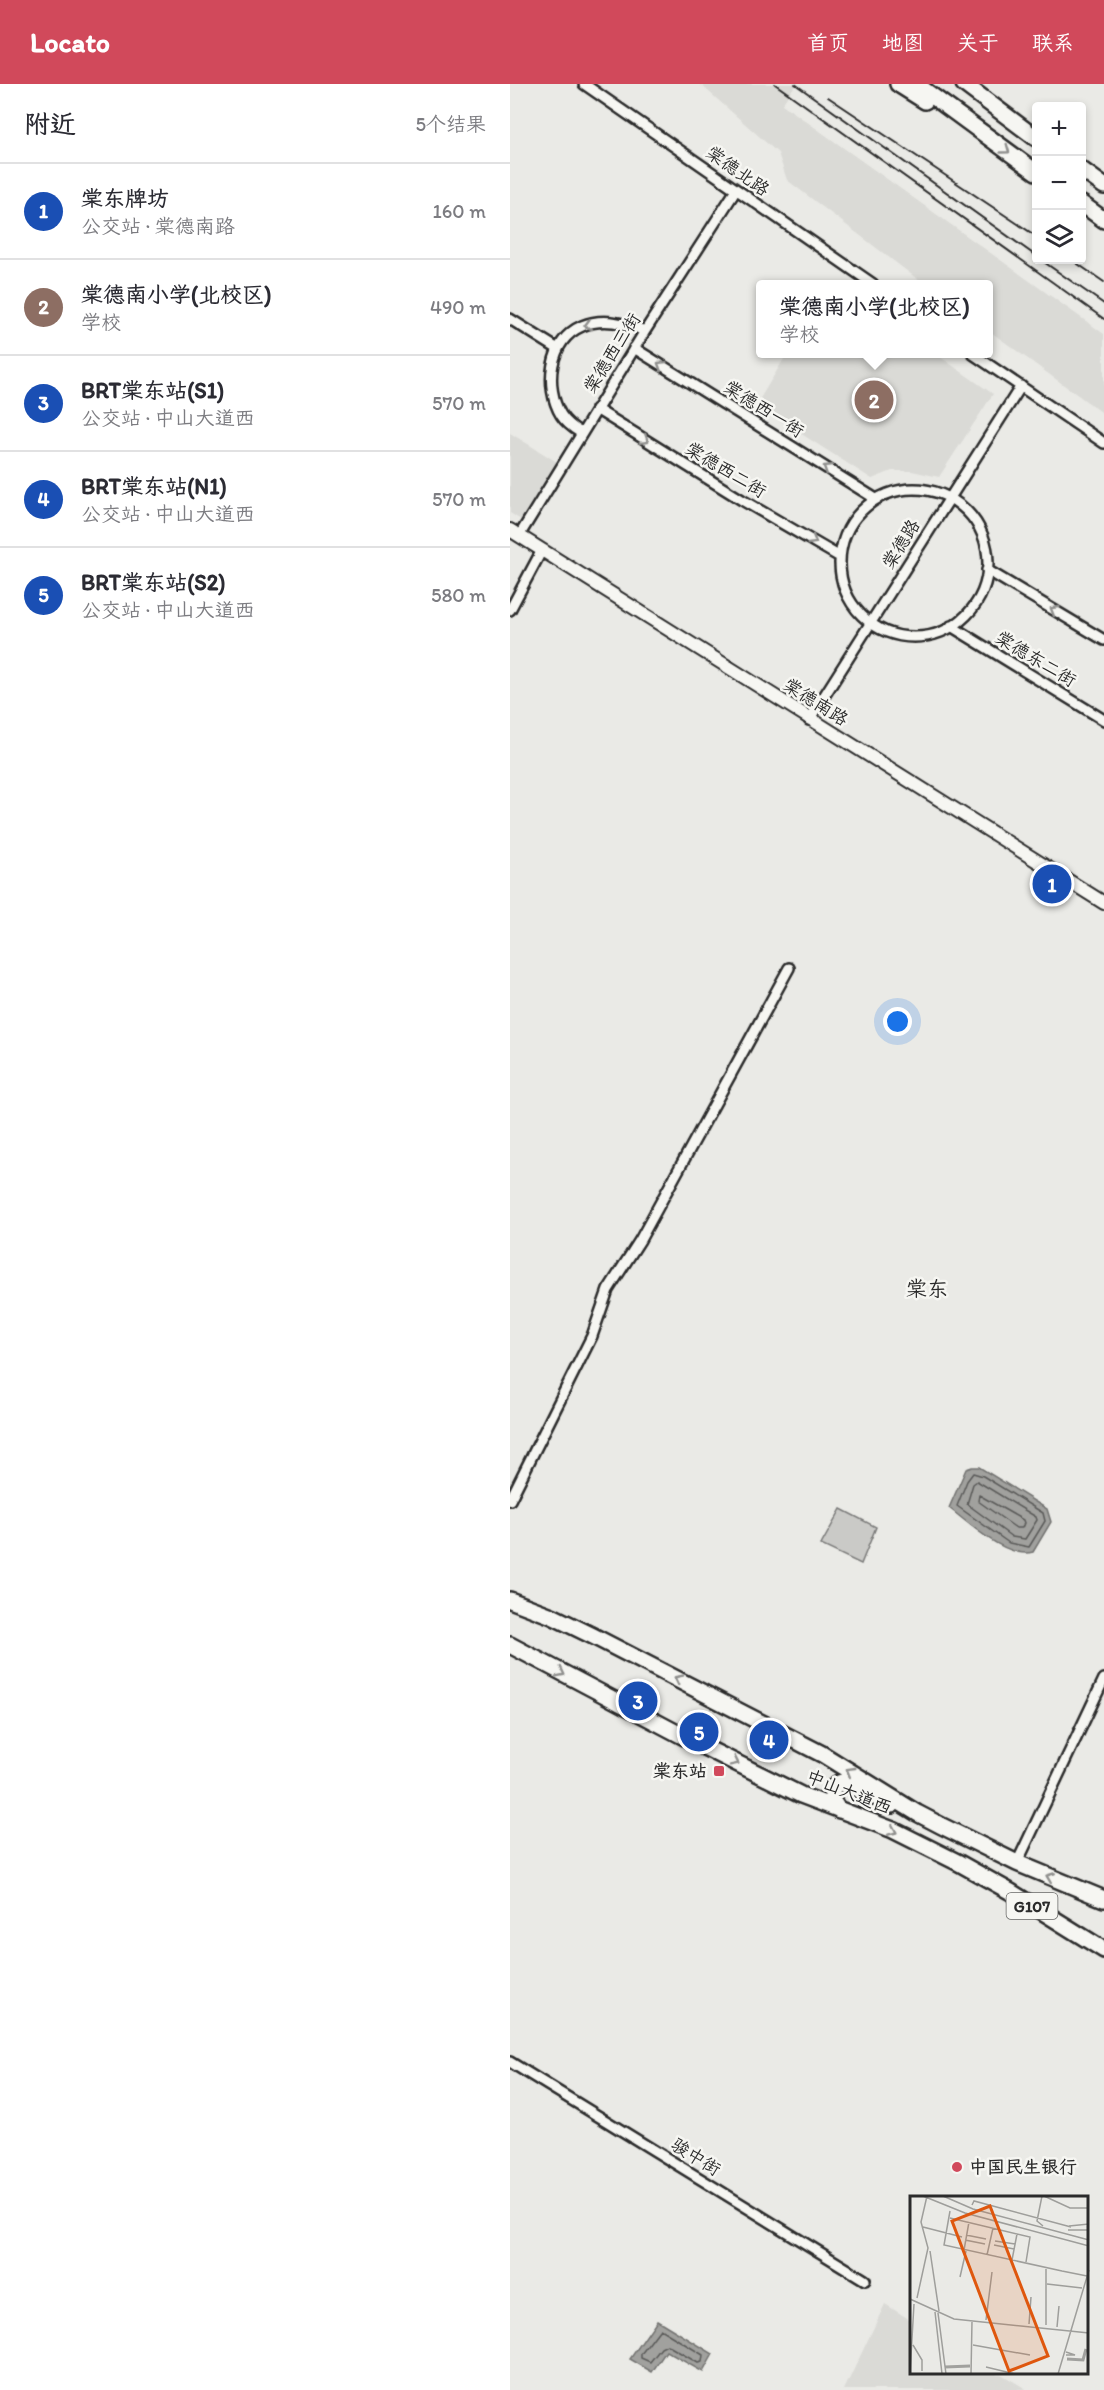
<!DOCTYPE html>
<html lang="zh">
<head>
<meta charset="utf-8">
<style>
	body { margin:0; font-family:Itim,"LXGW WenKai TC",sans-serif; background:#f7f7f7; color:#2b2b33 }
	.controls { position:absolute; right:18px; top:18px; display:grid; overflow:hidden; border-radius:6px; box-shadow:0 3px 9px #0003 }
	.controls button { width:54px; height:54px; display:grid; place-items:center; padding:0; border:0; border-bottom:2px solid #e1e1e2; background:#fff; color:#2b2b33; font:30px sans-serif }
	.you { position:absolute; left:388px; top:938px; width:21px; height:21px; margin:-15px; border:4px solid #fff; border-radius:50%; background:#1a73e8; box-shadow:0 0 0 9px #1a73e833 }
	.badge { display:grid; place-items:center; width:39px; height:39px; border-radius:50%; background:#d1495b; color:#fff; font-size:20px; font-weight:700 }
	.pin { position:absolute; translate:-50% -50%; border:3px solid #fff; box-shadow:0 2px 6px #0006 }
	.popup { position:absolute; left:246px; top:196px; width:237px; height:78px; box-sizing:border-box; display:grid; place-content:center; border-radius:6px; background:#fff; filter:drop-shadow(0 2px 4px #0005); font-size:20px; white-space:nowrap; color:#7c7c81 }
	.popup b { font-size:22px; color:#2b2b33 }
	.popup::after { content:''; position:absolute; left:50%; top:100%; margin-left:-12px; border:12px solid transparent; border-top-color:#fff }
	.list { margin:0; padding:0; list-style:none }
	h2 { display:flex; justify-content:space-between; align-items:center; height:78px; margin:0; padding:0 24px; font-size:26px }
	h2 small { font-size:20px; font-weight:400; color:#7c7c81 }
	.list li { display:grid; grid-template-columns:39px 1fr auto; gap:18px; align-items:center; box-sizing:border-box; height:96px; padding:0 24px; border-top:2px solid #e1e1e2 }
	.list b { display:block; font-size:22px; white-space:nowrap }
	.list p { margin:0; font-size:20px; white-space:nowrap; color:#7c7c81 }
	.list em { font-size:20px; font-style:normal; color:#7c7c81 }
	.icon { flex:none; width:33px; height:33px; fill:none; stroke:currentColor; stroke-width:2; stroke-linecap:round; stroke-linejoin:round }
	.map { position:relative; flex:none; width:594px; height:2306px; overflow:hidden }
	header { display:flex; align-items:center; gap:36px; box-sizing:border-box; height:84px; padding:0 30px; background:#d1495b; color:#fff }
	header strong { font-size:28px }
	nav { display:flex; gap:33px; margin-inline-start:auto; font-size:21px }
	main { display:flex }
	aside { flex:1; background:#fff }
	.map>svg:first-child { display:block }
	.built { fill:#dadad6 }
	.green { fill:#cacac7; stroke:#7a7a79; stroke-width:1.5 }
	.water { fill:#a1a19e; stroke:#727270; stroke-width:1.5 }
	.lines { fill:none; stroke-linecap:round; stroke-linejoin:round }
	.shore { stroke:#5a5a59; stroke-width:1.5 }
	.minor-casing { stroke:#2b2b2b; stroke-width:14 }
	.tertiary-casing { stroke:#2b2b2b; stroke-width:16 }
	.trunk-casing { stroke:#2b2b2b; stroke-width:20 }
	.minor { stroke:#f6f6f2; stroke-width:9 }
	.tertiary { stroke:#f6f6f2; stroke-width:12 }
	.trunk { stroke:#f6f6f2; stroke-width:15 }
	.rail { stroke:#2b2b2b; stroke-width:2 }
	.oneway { stroke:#90908e }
	.poi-dot { fill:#d1495b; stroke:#f6f6f2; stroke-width:2 }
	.labels { text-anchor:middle; stroke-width:5; stroke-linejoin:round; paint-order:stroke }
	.shield { fill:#f6f6f2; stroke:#686867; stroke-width:1.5 }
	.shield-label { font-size:16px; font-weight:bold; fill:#2b2b2b }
	.street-label { font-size:18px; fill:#2b2b2b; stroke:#f6f6f2 }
	.poi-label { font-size:18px; font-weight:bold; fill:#2b2b2b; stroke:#f6f6f2; text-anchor:end }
	.quarter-label { font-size:21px; fill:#2b2b2b; stroke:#f6f6f2 }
	.inset-river { fill:none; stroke:#a1a19e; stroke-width:3 }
	.inset-road { fill:none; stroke:#9e9e9b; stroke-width:1.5 }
	.view { fill:#df570e; fill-opacity:0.15; stroke:#df570e; stroke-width:3 }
	.inset-edge { fill:none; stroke:#2b2b2b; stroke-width:3 }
</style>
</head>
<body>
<header>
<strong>Locato</strong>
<nav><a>首页</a><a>地图</a><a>关于</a><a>联系</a></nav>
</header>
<main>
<aside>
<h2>附近<small>5个结果</small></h2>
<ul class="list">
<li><span class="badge" style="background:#1a4fb4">1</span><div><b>棠东牌坊</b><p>公交站 · 棠德南路</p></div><em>160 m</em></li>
<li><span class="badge" style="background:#8d6e63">2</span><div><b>棠德南小学(北校区)</b><p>学校</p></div><em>490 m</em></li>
<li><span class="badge" style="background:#1a4fb4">3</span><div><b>BRT棠东站(S1)</b><p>公交站 · 中山大道西</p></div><em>570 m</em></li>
<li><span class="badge" style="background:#1a4fb4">4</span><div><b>BRT棠东站(N1)</b><p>公交站 · 中山大道西</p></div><em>570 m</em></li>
<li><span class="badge" style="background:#1a4fb4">5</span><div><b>BRT棠东站(S2)</b><p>公交站 · 中山大道西</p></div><em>580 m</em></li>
</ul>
</aside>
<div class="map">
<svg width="594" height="2306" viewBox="0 0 594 2306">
	<rect width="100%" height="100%" fill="#eaeae6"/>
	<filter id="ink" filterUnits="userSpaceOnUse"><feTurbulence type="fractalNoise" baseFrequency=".0167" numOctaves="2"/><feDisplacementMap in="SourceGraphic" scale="12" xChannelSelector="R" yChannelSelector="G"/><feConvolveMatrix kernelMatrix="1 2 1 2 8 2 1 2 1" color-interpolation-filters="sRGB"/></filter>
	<g filter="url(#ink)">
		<!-- built -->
		<path class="built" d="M190 0H286L272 20 594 250V330L478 246V200H414L277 96 268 69Z
			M277 270H351L361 276 366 270H426L483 310 429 393 402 387H382L362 395 246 321Z
			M0 349 47 378 11 436 0 429Z
			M375 2220 402 2237V2290H491L518 2306H334Z"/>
		<!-- green -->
		<path class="green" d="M331 1425 366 1443 351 1480 311 1461Z"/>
		<!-- water -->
		<path class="water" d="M462 1383H469L537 1425 541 1438 523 1468C496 1475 459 1439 439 1424L456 1385Z
			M147 2236 203 2270 193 2288 156 2267 142 2288 120 2275Z"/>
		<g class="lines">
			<!-- shore -->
			<path class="shore" d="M463 1389 473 1392 533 1429 535 1437 519 1463 499 1459 447 1422 457 1397Z
				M467 1397 526 1433 527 1436 515 1455 502 1453 457 1420 463 1400Z
				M469 1411 513 1436 514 1439 512 1444H506L468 1417Z
				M150 2245 193 2271 192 2278 188 2279 157 2261 151 2264 140 2278 131 2274V2270Z"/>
			<!-- minor casing -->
			<g class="minor-casing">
				<path id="minor" d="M74 0 363 200
					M0 235 48 265
					M124 264 366 415
					M463 270 594 359
					M86 325 232 416 330 473
					M71 349C63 344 56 339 51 331 34 303 39 256 72 242 93 233 114 239 135 247
					M330 479a74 74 0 1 1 148 0a74 74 0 1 1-148 0Z
					M9 452 135 247 226 106
					M477 486 594 556
					M0 526 32 466
					M441 542 594 636
					M299 636 511 302
					M0 1416 82 1252 98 1206 130 1156 279 884
					M507 1779 594 1595
					M0 1978 355 2196"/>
			</g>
			<!-- tertiary casing -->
			<g class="tertiary-casing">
				<path id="tertiary" d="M0 446 594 819"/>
			</g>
			<!-- trunk casing -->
			<g class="trunk-casing">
				<path id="trunk" d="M388 0 415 17
					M406 0 526 88
					M454 0 526 54
					M572 86 594 102
					M572 120 594 136
					M0 1516 42 1532 83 1552 312 1670 407 1729 432 1742 507 1779 594 1815
					M0 1561 184 1658 291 1711 383 1746 449 1779 501 1808 594 1866
					M329 1726C321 1717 317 1702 332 1698L382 1721"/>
			</g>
			<!-- minor -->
			<use href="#minor" class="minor"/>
			<!-- tertiary -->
			<use href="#tertiary" class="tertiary"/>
			<!-- trunk -->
			<use href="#trunk" class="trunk"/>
			<!-- rail -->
			<path class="rail" d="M265 0 594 235
				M285 0 526 172
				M318 13 526 152
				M531 176 594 220
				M562 176 594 198"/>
		</g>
		<!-- one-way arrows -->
		<defs><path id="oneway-chevron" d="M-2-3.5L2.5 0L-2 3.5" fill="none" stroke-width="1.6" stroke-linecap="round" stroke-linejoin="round" transform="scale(1.5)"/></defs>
		<g class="oneway">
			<use href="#oneway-chevron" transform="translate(496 66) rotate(36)"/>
			<use href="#oneway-chevron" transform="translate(78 241) rotate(165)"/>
			<use href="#oneway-chevron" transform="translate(151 281) rotate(-148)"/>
			<use href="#oneway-chevron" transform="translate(135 356) rotate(32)"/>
			<use href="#oneway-chevron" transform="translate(317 384) rotate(-148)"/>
			<use href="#oneway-chevron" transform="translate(303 457) rotate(30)"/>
			<use href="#oneway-chevron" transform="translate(544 526) rotate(-149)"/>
			<use href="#oneway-chevron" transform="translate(51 1589) rotate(27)"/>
			<use href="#oneway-chevron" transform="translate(168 1595) rotate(-153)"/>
			<use href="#oneway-chevron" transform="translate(225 1678) rotate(26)"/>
			<use href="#oneway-chevron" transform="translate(340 1687) rotate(-149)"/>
			<use href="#oneway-chevron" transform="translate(383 1747) rotate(23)"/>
			<use href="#oneway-chevron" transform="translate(540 1793) rotate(-158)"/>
		</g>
	</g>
	<!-- markers -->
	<g class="poi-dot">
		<rect x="203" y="1681" width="12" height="12" rx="3"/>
		<circle cx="447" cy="2083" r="6"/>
	</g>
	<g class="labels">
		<!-- shield labels -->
		<rect class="shield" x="496.5" y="1809" width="51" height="26" rx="4.5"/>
		<g class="shield-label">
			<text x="522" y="1828">G107</text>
		</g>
		<!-- street labels -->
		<g class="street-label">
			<text transform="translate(228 87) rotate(35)" y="6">棠德北路</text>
			<text transform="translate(102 269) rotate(-58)" y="6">棠德西三街</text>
			<text transform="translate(254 325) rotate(32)" y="6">棠德西一街</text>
			<text transform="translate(216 386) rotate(31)" y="6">棠德西二街</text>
			<text transform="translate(391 460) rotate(-58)" y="6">棠德路</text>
			<text transform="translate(526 575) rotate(31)" y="6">棠德东二街</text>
			<text transform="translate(306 618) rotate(32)" y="6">棠德南路</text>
			<text transform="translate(339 1708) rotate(22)" y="6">中山大道西</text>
			<text transform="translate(186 2073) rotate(32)" y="6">骏中街</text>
		</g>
		<!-- poi labels -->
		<g class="poi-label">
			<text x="197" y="1693">棠东站</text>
			<text x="459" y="2089" text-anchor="start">中国民生银行</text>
		</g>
		<!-- quarter labels -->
		<g class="quarter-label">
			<text x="417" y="1212">棠东</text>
		</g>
	</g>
	<!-- overview -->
	<g transform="translate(400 2112)">
		<rect width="178" height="178" fill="#eaeae6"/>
		<path class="inset-river" d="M157 163 173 164 176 153M35 171 60 170"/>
		<path class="inset-road" d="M13 0 55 17 179 50M33 0 63 13 179 44M132 0 127 25 133 30M134 0 160 12H179M62 9 64 5 161 31M40 15 34 49 152 75M40 22 120 41 116 66M159 30 179 28M13 31 52 41M158 34H179M56 39 76 43M55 44 75 48M85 45 105 48M84 49 104 53M54 54 59 26M20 55 29 115M77 59 83 32M102 64 107 38M152 75 177 80M50 81 56 55M137 88 172 92M7 102 18 52 11 26 17 0M0 103 44 123 179 137M25 116 32 178M28 117 36 178M76 124 82 76M119 128 121 101M136 129V71M147 131 149 110M3 149 12 164V175M63 149 120 159M156 159H165L156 156M76 171 105 178M0 177 4 108M61 178 62 125M148 178 179 74"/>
		<path class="view" d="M80 10 138 160 99 175 42 25Z"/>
		<rect width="178" height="178" class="inset-edge"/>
	</g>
</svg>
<div class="controls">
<button>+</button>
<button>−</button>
<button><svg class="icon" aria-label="layers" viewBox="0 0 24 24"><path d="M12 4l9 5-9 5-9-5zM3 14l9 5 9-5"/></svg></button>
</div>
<div class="you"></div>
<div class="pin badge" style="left:542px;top:800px;background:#1a4fb4">1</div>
<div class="pin badge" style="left:364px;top:316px;background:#8d6e63">2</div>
<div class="popup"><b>棠德南小学(北校区)</b>学校</div>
<div class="pin badge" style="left:128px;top:1617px;background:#1a4fb4">3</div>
<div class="pin badge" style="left:259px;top:1656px;background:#1a4fb4">4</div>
<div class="pin badge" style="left:189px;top:1648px;background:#1a4fb4">5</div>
</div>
</main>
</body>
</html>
